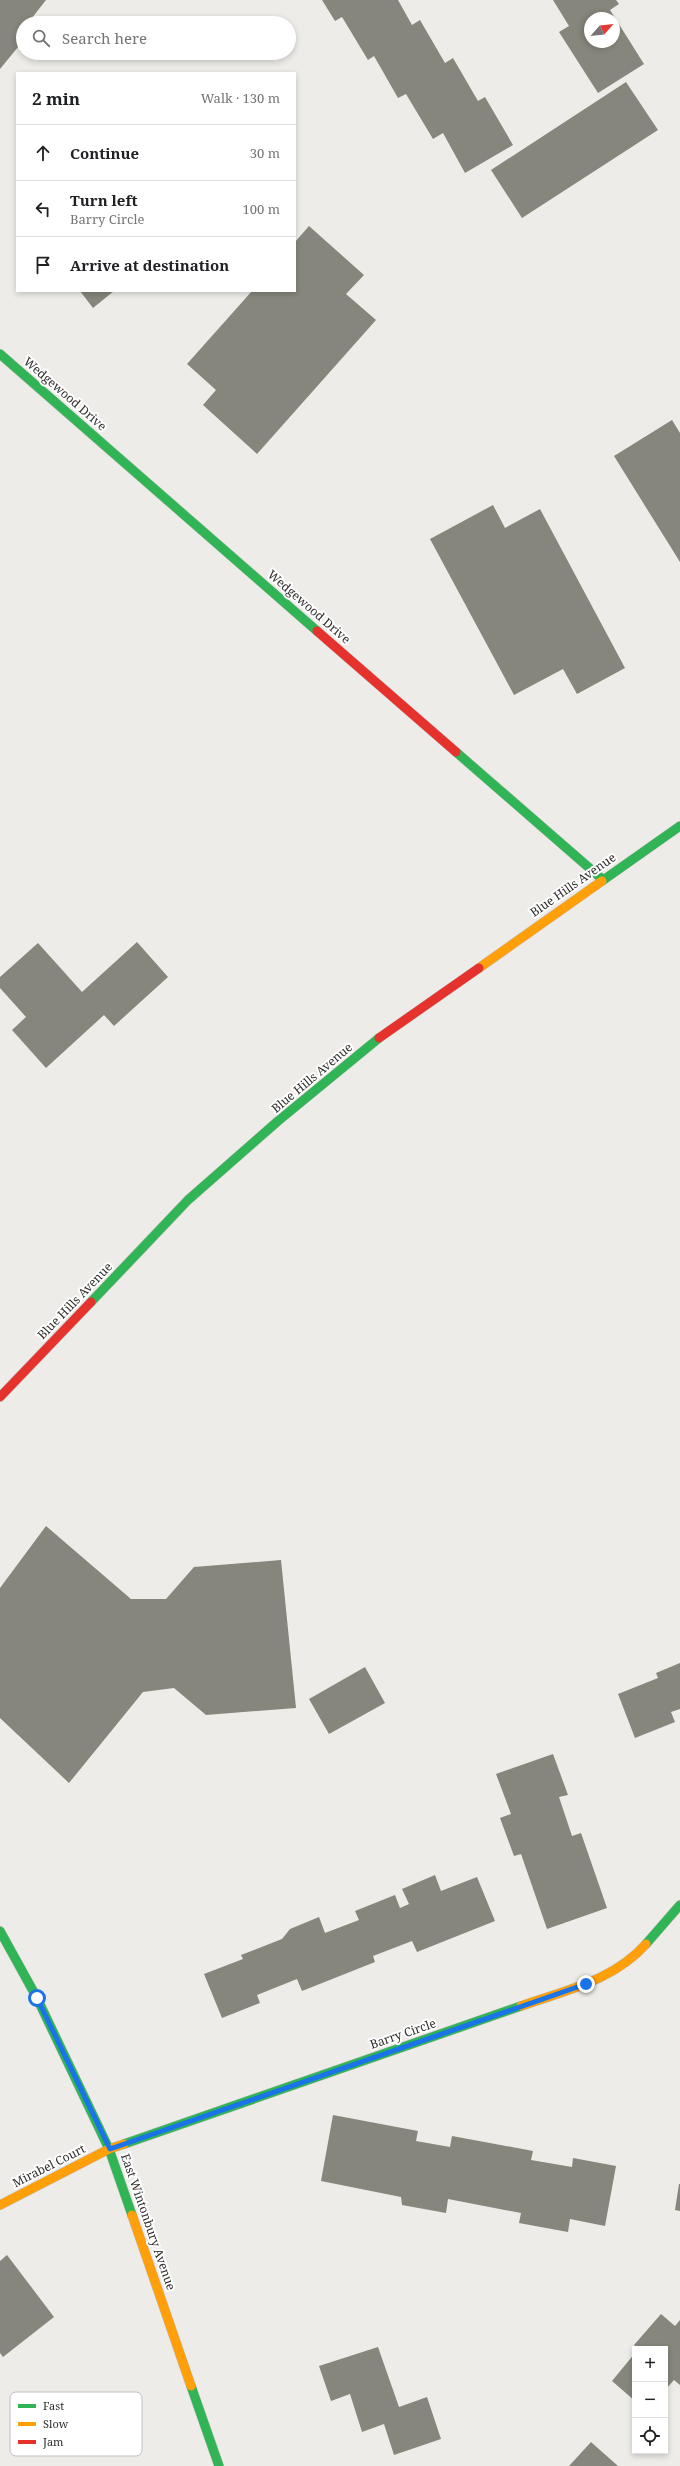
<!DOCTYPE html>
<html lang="en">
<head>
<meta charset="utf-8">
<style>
	body { margin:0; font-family:"Noto Serif",serif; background:#f6f6f6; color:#202124 }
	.controls { position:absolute; right:12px; bottom:12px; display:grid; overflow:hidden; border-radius:0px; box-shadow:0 2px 6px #0003 }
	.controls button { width:36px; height:36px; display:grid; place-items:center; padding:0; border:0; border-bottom:1px solid #e0e0e0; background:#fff; color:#202124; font:20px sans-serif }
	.compass { position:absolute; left:584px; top:12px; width:36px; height:36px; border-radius:50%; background:#fff; box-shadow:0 2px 6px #0003; rotate:63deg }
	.stop { position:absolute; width:12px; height:12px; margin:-9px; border:3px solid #1a73e8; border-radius:50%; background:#fff }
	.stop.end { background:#1a73e8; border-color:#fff; box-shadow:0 1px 4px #0008 }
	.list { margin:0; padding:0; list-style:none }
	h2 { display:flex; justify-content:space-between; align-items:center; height:52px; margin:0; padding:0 16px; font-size:17px }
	h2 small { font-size:13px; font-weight:400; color:#757577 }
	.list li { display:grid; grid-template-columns:26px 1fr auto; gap:12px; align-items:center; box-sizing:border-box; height:56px; padding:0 16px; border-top:1px solid #e0e0e0 }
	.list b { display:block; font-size:15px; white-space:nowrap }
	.list p { margin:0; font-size:13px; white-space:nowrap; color:#757577 }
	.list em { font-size:13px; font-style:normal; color:#757577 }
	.icon { flex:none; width:22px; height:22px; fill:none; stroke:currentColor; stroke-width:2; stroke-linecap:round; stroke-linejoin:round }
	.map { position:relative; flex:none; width:680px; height:2466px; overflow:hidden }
	.search { position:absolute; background:#fff; box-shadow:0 2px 6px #0003; left:16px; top:16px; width:280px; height:44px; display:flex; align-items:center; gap:10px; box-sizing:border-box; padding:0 14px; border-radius:22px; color:#757577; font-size:15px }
	.panel { position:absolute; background:#fff; box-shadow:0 2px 6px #0003; left:16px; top:72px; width:280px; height:220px; border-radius:0px }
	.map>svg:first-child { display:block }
	.building { fill:#86867c; fill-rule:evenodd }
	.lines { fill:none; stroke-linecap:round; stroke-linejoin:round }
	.fast-casing { stroke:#c1c0bd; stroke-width:10 }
	.slow-casing { stroke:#c1c0bd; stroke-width:10 }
	.jam-casing { stroke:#c1c0bd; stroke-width:10 }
	.fast { stroke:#30b455; stroke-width:9 }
	.slow { stroke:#ff9f0a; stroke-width:9 }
	.jam { stroke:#e5322d; stroke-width:9 }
	.route { stroke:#1a73e8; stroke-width:5 }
	.labels { text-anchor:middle; stroke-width:4; stroke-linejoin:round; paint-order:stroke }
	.street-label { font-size:12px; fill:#2f2e2c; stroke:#fff }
	.key { fill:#fff; stroke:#c1c0c0; stroke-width:1 }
	.key-label { font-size:11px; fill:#2f2e2c }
</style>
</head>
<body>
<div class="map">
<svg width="680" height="2466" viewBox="0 0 680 2466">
	<rect width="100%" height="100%" fill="#eeece8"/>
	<!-- building -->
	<path class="building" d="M0 0H46L28 23H23V41L0 69Z
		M322 0H398L412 25 420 20 445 63 453 58 478 101 485 97 513 145 465 173 443 133 433 139 406 94 398 98 374 56 368 60 342 17 335 21Z
		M553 0H616L619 4 610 10 644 64 598 93 559 32 569 26ZM590 18H614V42H590Z
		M626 82 658 130 522 218 491 170Z
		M309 226 364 275 346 294 376 320 257 454 203 405 216 390 187 364 252 291H295V242Z
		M80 291H114L93 308Z
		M672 420 680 433V562L614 456Z
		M493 505 505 528 540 509 625 668 577 694 563 669 514 695 430 539Z
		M137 942 168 977 114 1026 104 1015 46 1068 12 1030 26 1017 0 988V977L38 943 82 992Z
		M46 1526 131 1599H166L194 1567 281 1560 296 1708 206 1715 174 1688 143 1692 69 1783 0 1718V1588Z
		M680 1663V1709L671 1712 675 1722 635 1738 618 1694 658 1678 656 1673Z
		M365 1667 385 1703 329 1734 309 1699Z
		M553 1754 568 1795 559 1797 572 1836 581 1833 607 1908 547 1929 521 1854 514 1856 500 1818 511 1814 496 1774Z
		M435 1875 441 1891 477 1877 495 1921 417 1952 412 1941 373 1956 375 1962 302 1991 297 1979 257 1995 260 2003 222 2018 204 1974 243 1959 241 1955 282 1939 290 1929 319 1917 325 1933 359 1920 355 1911 395 1895 400 1908 409 1904 402 1889Z
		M333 2115 418 2131 416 2141 450 2147 452 2136 533 2151 531 2160 572 2167 573 2158 616 2166 605 2226 570 2219 568 2232 519 2223 521 2213 448 2199 446 2213 402 2205 401 2197 321 2181Z
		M679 2184H680V2211L675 2210Z
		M7 2255 54 2317 3 2357 0 2353V2261Z
		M661 2314 675 2326 680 2320V2385L674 2380 665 2390V2349H638L634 2345Z
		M378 2347 399 2407 427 2397 441 2439 394 2455 384 2424 362 2432 350 2394 331 2401 319 2366Z
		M635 2353V2401L612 2381Z
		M591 2442 618 2466H569Z"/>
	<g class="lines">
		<!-- fast casing -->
		<g class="fast-casing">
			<path id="fast" d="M0 354 317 631
				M456 752 602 879
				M602 881 680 826
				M91 1302 188 1200 278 1121 379 1038
				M0 1931 37 1998 109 2149 132 2215
				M646 1944 680 1905
				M124 2144 521 2006
				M191 2386 219 2466"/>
		</g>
		<!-- slow casing -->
		<g class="slow-casing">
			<path id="slow" d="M479 968 602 881
				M521 2006C566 1990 613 1981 646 1944
				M0 2205 109 2149 124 2144
				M132 2215 191 2386"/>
		</g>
		<!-- jam casing -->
		<g class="jam-casing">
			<path id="jam" d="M317 631 456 752
				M379 1038 479 968
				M0 1397 91 1302"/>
		</g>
		<!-- fast -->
		<use href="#fast" class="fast"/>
		<!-- slow -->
		<use href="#slow" class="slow"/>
		<!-- jam -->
		<use href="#jam" class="jam"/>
	</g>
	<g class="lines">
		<!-- route -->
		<path class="route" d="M37 1998 110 2149 586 1984"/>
	</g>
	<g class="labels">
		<!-- street labels -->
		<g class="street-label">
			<text transform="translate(65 394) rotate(41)" y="4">Wedgewood Drive</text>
			<text transform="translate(309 607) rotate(41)" y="4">Wedgewood Drive</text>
			<text transform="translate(573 885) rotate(-35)" y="4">Blue Hills Avenue</text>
			<text transform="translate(312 1078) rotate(-40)" y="4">Blue Hills Avenue</text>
			<text transform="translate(75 1301) rotate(-46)" y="4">Blue Hills Avenue</text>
			<text transform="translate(403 2034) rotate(-19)" y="4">Barry Circle</text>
			<text transform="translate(49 2166) rotate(-27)" y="4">Mirabel Court</text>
			<text transform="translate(148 2222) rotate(71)" y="4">East Wintonbury Avenue</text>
		</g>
	</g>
	<!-- legend -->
	<rect x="10" y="2392" width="132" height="64" rx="6" class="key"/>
	<rect x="18" y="2404" width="18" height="4" fill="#30b455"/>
	<rect x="18" y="2422" width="18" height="4" fill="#ff9f0a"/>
	<rect x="18" y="2440" width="18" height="4" fill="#e5322d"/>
	<g class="key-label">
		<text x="43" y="2410">Fast</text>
		<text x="43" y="2428">Slow</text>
		<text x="43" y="2446">Jam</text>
	</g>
</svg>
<div class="controls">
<button>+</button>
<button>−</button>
<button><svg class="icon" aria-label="locate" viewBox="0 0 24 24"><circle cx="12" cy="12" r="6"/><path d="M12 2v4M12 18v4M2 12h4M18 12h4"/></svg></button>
</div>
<svg class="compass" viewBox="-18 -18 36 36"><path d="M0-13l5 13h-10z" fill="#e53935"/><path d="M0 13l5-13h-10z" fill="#757577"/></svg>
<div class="stop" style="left:37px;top:1998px"></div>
<div class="stop end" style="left:586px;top:1984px"></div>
<div class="search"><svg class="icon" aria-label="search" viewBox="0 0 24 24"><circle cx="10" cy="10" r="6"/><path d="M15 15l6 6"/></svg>Search here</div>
<section class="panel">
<h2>2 min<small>Walk · 130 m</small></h2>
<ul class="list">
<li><svg class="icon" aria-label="ahead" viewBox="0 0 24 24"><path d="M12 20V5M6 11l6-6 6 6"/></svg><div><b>Continue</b></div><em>30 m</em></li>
<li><svg class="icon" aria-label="left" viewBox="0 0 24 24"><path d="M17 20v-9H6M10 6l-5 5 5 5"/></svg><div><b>Turn left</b><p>Barry Circle</p></div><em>100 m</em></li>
<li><svg class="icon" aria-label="arrive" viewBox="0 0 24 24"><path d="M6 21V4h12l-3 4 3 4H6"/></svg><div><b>Arrive at destination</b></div></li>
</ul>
</section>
</div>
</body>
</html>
